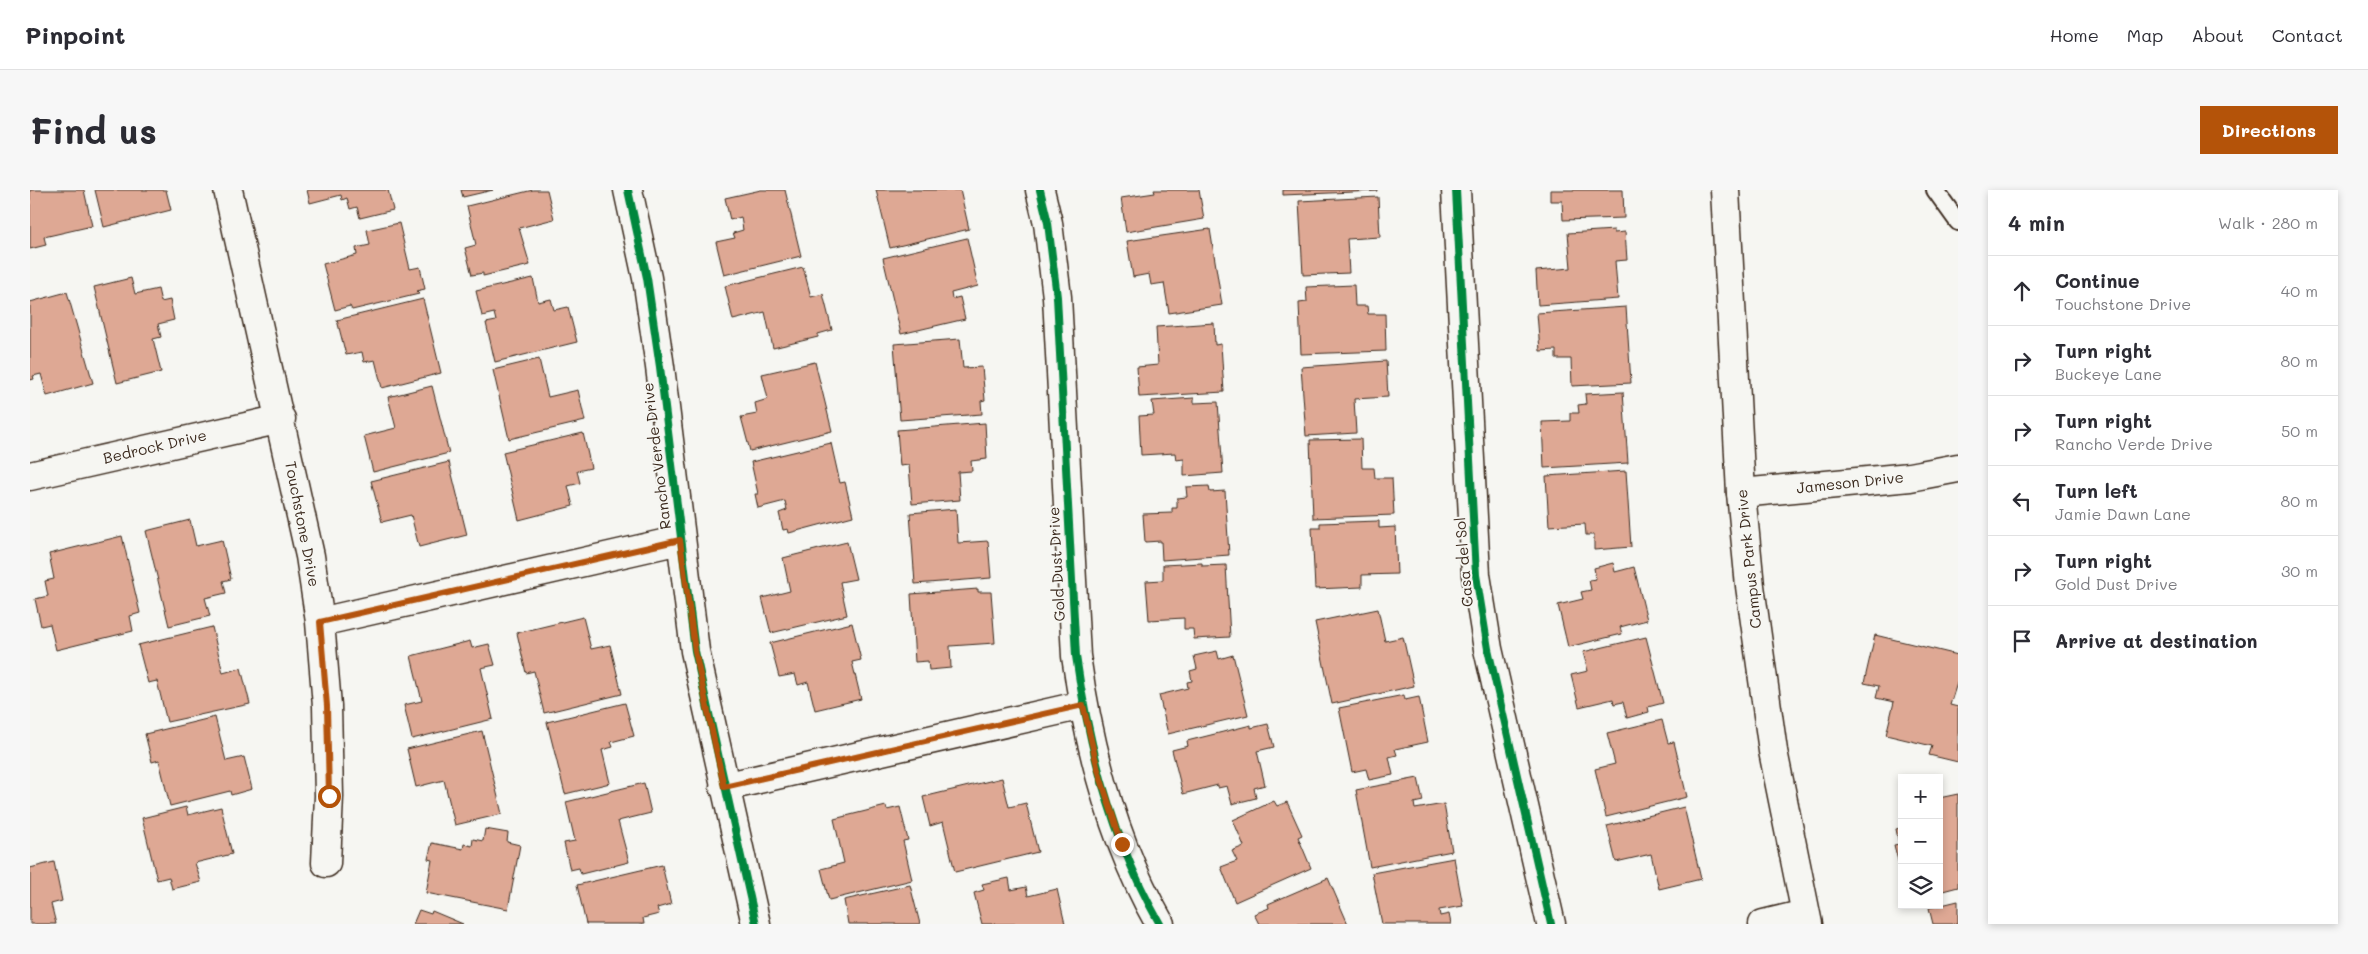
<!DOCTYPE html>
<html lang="en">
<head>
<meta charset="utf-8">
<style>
	body { margin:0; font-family:Mali,sans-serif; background:#f7f7f7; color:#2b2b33 }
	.controls { position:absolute; right:15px; bottom:15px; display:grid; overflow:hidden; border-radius:0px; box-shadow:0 2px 8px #0003 }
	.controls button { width:45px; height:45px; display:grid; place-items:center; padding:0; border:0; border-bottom:1px solid #e1e1e2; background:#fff; color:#2b2b33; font:25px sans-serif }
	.stop { position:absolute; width:15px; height:15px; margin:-11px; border:4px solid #b45309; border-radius:50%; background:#fff }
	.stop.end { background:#b45309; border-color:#fff; box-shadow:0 1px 5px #0008 }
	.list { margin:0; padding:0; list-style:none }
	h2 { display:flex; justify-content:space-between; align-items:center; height:65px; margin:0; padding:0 20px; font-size:21px }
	h2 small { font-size:16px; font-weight:400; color:#7c7c81 }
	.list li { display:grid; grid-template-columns:32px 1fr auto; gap:15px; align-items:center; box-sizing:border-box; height:70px; padding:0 20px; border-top:1px solid #e1e1e2 }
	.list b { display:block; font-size:19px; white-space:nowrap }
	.list p { margin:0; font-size:16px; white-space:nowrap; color:#7c7c81 }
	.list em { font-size:16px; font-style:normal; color:#7c7c81 }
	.icon { flex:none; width:28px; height:28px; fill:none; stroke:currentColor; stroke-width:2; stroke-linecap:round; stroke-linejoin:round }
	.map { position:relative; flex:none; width:1928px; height:734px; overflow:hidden; border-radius:0px }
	header { display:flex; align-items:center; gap:30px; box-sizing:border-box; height:70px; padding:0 25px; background:#fff; border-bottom:1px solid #e1e1e2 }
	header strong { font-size:24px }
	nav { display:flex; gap:28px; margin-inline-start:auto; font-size:18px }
	.intro { display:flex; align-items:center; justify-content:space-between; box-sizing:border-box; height:120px; padding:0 30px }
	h1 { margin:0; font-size:35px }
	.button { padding:12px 22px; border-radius:0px; background:#b45309; color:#fff; font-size:18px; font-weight:700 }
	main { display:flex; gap:30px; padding:0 30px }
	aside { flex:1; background:#fff; border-radius:0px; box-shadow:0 2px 8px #0003 }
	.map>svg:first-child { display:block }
	.building { fill:#dea894; stroke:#3b2a1e }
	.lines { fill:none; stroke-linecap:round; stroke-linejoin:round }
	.lane-casing { stroke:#3b2a1e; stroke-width:20 }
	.street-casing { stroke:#3b2a1e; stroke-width:31 }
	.secondary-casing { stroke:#3b2a1e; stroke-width:31 }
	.lane { stroke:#f6f6f2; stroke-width:16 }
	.street { stroke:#f6f6f2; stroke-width:28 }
	.secondary { stroke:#f6f6f2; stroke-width:28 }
	.cycleway-casing { stroke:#f6f6f2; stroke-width:11 }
	.cycleway { stroke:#00873e; stroke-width:8 }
	.route { stroke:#b45309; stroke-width:6 }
	.labels { text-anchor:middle; stroke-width:4; stroke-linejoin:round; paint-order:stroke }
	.street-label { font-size:15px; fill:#3b2a1e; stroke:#f6f6f2 }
</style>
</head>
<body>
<header>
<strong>Pinpoint</strong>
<nav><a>Home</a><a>Map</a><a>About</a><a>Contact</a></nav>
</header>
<div class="intro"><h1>Find us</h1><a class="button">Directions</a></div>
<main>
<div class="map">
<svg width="1928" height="734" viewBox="0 0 1928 734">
	<rect width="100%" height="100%" fill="#f6f6f2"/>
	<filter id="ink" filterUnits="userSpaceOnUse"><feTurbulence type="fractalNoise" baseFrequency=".02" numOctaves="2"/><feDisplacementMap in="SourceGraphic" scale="10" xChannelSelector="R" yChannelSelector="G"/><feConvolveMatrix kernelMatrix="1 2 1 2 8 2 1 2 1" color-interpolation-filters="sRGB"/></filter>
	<g filter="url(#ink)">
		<!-- building -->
		<path class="building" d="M0 0H54L62 36 14 47 16 55 0 59Z
			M65 0H136L141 20 74 37Z
			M277 0H358L363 20 330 28 327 17 320 19 317 8 312 10 311 5 280 13Z
			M431 0H463L433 7Z
			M503 0H517L524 29 489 38 500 75 453 86V83L442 85 435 58 446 55 437 16Z
			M731 0H755L771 66 694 85 686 52 705 48 703 43 713 40 711 27 700 30 695 8Z
			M846 0H930L939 39 860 58Z
			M1124 0H1169L1174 29 1096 42 1091 8 1125 3Z
			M1253 0H1347V1L1253 5Z
			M1520 0H1593L1594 28 1533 30 1532 11H1520Z
			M1348 7 1350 47 1317 49 1319 83 1273 85 1269 11Z
			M369 33 380 79 390 77 395 99 386 101 389 104 322 120 320 116 305 120 293 74 327 65 326 58 340 55 337 40Z
			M1180 39 1192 115 1139 123 1134 93 1121 95 1119 84 1103 87 1097 51Z
			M1584 40V43L1595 42 1597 70 1585 71 1588 109 1508 115 1506 81 1541 78 1538 43Z
			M937 48 948 96 921 103 922 109 930 107 935 129 871 144 853 68Z
			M773 77 781 107 793 104 802 140 788 144V147L743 158 735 122 703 130 695 96Z
			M101 88 105 104 128 99 131 112 140 110 144 130 128 134 131 147 123 149 131 182 87 193 64 97Z
			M503 88 508 112 521 109 524 120 538 117 547 152 465 172 456 133 466 131 464 123 452 126 446 101Z
			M1324 95 1325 116H1337L1338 124H1355L1356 161 1271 164 1269 113 1277 112 1276 97Z
			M37 102 63 193 17 206 11 184 3 186 4 189 0 190V112Z
			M393 109 411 183 352 198 345 170 334 172 332 162 316 165 307 130Z
			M1596 117 1601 193 1542 196 1541 169H1526V160L1510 161 1507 123Z
			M1184 133 1185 155 1191 154 1194 202 1109 207 1107 177 1128 175 1126 137Z
			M930 149 933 178 952 177 955 210 951 211 952 224 870 230 864 154Z
			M509 169 518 207 548 200 555 231 479 249 463 180Z
			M1356 171 1358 207 1324 209 1326 243 1276 246 1271 177Z
			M785 172 802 241 720 261 711 227 727 224 725 213 738 209 732 184Z
			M402 196 419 263 343 282 334 246 366 238 358 207Z
			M1593 202 1598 273 1514 278 1512 232 1540 231V223H1549L1548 215 1556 214 1555 204Z
			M1164 208V213L1188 212 1193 283 1154 286V269L1146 270 1145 263 1111 265 1109 226 1124 225 1122 211Z
			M955 233 957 269 941 271 942 281 928 282 930 310 882 314 879 275 870 276 867 240Z
			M553 243 561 278 547 281 550 293 538 296 543 316 489 330 473 262Z
			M1331 249 1332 278H1344L1345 288H1362L1364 325 1283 328 1280 250Z
			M801 253 810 293 815 292 823 326 759 343 758 339 753 340 749 323 757 320 755 311 728 318 725 304H728L721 272Z
			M419 272 437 345 389 357 381 325 352 332 341 291Z
			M1596 281 1601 357 1564 360V345H1556L1555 334 1519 336 1516 286Z
			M1179 296 1180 302 1195 301 1199 365 1132 370 1131 351 1115 352 1113 324 1142 323V318H1147V308L1157 307 1156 297Z
			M926 319 928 353 958 351 961 388 885 394 880 323Z
			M160 330 166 356 192 350 201 389 193 391 196 403 175 408 180 426 139 436 116 341Z
			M1349 331V338L1365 337 1367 384 1332 385V397L1285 399 1282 338H1290V333Z
			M92 346 110 423 100 426 103 441 26 460 20 434 11 436 5 409 18 406 15 391 24 389 19 364Z
			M817 352 826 389 810 392 817 425 741 443 732 408 760 401 753 368Z
			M1172 373V376L1196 375 1200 447 1164 449 1163 439H1154V428L1119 430 1116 391 1133 390V375Z
			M1583 373 1585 382 1604 377 1617 430 1590 437 1592 444 1538 457 1528 415 1553 409 1551 402 1561 400 1559 390 1566 389 1564 378Z
			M948 399V402H961L965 453 920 456 921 478 899 480 898 471 885 472 881 404Z
			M1348 419 1355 451 1373 447 1384 496 1302 514 1285 432Z
			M553 427 561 459 580 455 592 504 514 523 504 481 496 483 487 443Z
			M822 433 831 470 822 472 831 509 785 520 778 492 768 495 765 484 749 487 740 453Z
			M182 437 193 483 211 478 220 514 137 532 127 491 118 493 108 455Z
			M1845 445 1928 465V490L1920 515 1928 517V572L1899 565 1902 556 1856 545 1864 512 1846 508 1849 496 1834 493Z
			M1616 447 1633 513 1618 517 1619 522 1597 528 1593 512 1584 514 1583 509 1549 517 1541 485 1558 481 1553 462Z
			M440 451 442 458 459 454 465 475 451 478 463 529 382 549 374 515 392 511 381 466Z
			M1187 461 1189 469 1203 465 1218 525 1138 544 1129 505 1158 498 1157 492 1162 491 1160 481 1167 479 1164 466Z
			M1374 505 1375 510 1389 507 1398 552 1365 559 1367 565 1359 567 1363 585 1339 590 1336 579 1322 582 1309 518Z
			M595 513 604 546 581 552 583 557 572 560 580 593 535 604 517 532Z
			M185 527 196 571 214 567 222 599 201 605 200 601 140 616 129 570 122 572 115 544Z
			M1632 530 1638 553 1644 552 1657 607 1576 627 1565 579 1585 574 1577 543Z
			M1238 534 1244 557 1227 561 1235 595 1224 598 1226 608 1202 614 1197 596 1188 598V595L1153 604 1142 560 1158 556 1157 551 1221 535V538Z
			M452 541 472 624 425 635 414 590 386 597 377 559Z
			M972 588 979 617 996 613 1008 662 925 682 913 632 900 636 893 607Z
			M1388 588 1393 611 1384 613 1385 619 1414 614 1422 661 1340 677 1326 600Z
			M614 593 621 623 588 631 599 672 551 684 549 678 540 680 534 653 545 651 536 612Z
			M1928 604V697L1909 702V608Z
			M1244 611 1247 616 1257 612 1272 645 1268 647 1281 678 1205 712 1191 677 1207 671 1202 661 1214 656 1203 630Z
			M856 616 857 620 870 617 878 650 873 651 882 690 799 710 791 679 814 673 804 629Z
			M156 617 158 625 191 617 202 664 165 673 171 692 142 699 139 687 127 690 112 628Z
			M1654 617 1671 689 1629 699 1621 664 1586 672 1577 636Z
			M1870 638H1872V686L1864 655 1869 654 1866 639Z
			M455 639 478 643 477 652 490 655 478 719 396 703 402 670 398 669 402 653 433 659 434 654 442 656 443 649 453 651Z
			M1424 668 1433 716 1409 720 1410 726 1419 724 1421 734H1352L1342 683Z
			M24 672 32 711 21 714 26 734H0V678Z
			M632 675 641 714 627 718 629 724 613 728 614 734H556L547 695Z
			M979 688 981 700 996 697 998 706 1027 699 1035 734H952L944 703 954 700 952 694Z
			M1298 688 1318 734H1229L1224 724 1239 718 1238 714Z
			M880 695 890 734H818L814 710Z
			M1928 711V734H1903L1899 718Z
			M389 720 401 724 402 721 433 734H383Z"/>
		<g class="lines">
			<!-- lane casing -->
			<g class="lane-casing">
				<path id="lane" d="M1905 0 1928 32"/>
			</g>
			<!-- street casing -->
			<g class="street-casing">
				<path id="street" d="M198 0 280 366 290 432 297 516 299 606 296 673
					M598 0 617 88 630 177 665 461 726 734
					M1010 0 1018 33 1027 107 1046 466C1059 559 1083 652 1130 734
					M1426 0 1446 385 1458 459 1521 734
					M0 286 251 229
					M1711 303 1880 287 1928 278
					M290 432 650 350
					M694 597 1053 515
					M1733 734 1775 724"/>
			</g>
			<!-- secondary casing -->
			<g class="secondary-casing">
				<path id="secondary" d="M1695 0 1711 303 1720 396 1743 561 1778 734"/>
			</g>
			<!-- lane -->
			<use href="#lane" class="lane"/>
			<!-- street -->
			<use href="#street" class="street"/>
			<!-- secondary -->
			<use href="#secondary" class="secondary"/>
			<!-- cycleway casing -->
			<g class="cycleway-casing">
				<path id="cycleway" d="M598 0 617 88 630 177 665 461 726 734
					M1010 0 1018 33 1027 107 1046 466C1059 559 1083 652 1130 734
					M1426 0 1446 385 1458 459 1521 734"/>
			</g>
			<!-- cycleway -->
			<use href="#cycleway" class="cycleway"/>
		</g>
	</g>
	<g class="lines" filter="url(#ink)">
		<!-- route -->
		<path class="route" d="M299 606 297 516 290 432 650 350 665 461 694 597 1053 515 1068 580 1092 654"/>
	</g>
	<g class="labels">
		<!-- street labels -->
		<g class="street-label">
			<text transform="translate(125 257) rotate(-13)" y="5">Bedrock Drive</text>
			<text transform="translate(627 266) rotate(-97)" y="5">Rancho Verde Drive</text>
			<text transform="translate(1820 293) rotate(-6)" y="5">Jameson Drive</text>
			<text transform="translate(272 334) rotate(79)" y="5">Touchstone Drive</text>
			<text transform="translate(1719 369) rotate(-96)" y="5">Campus Park Drive</text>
			<text transform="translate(1434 372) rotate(-95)" y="5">Casa del Sol</text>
			<text transform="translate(1027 374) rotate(-93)" y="5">Gold Dust Drive</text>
		</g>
	</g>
</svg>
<div class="controls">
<button>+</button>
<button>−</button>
<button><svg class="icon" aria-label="layers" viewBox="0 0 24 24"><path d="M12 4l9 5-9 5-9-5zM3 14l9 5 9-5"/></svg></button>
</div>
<div class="stop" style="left:299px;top:606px"></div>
<div class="stop end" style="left:1092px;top:654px"></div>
</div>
<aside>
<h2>4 min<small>Walk · 280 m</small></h2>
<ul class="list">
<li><svg class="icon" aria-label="ahead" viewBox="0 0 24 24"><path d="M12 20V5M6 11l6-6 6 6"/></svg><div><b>Continue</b><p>Touchstone Drive</p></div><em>40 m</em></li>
<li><svg class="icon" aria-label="right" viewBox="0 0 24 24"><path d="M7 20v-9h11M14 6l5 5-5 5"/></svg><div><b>Turn right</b><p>Buckeye Lane</p></div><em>80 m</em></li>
<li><svg class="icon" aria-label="right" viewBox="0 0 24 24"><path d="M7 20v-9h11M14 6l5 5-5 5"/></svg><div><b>Turn right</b><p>Rancho Verde Drive</p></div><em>50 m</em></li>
<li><svg class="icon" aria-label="left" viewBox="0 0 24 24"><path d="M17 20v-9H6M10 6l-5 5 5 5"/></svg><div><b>Turn left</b><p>Jamie Dawn Lane</p></div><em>80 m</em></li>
<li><svg class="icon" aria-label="right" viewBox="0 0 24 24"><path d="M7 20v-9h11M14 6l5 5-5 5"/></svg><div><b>Turn right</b><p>Gold Dust Drive</p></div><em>30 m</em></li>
<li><svg class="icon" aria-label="arrive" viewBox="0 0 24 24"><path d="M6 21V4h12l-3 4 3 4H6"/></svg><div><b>Arrive at destination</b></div></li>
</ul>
</aside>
</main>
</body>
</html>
